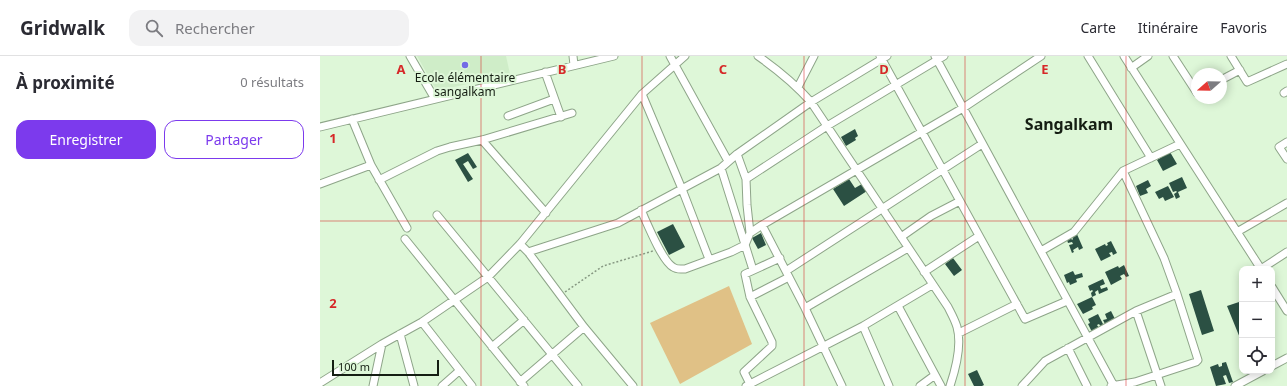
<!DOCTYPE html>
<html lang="fr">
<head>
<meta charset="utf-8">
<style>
	body { margin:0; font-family:"Noto Sans",sans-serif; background:#f2f2f3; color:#2b2b33 }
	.controls { position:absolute; right:12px; bottom:12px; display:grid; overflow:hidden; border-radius:8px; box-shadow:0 2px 10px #0003 }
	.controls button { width:36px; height:36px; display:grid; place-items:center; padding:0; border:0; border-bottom:1px solid #e1e1e2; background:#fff; color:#2b2b33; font:20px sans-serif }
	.compass { position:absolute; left:871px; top:12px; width:36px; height:36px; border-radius:50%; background:#fff; box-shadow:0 2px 10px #0003; rotate:250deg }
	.scale { position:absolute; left:12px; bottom:10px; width:107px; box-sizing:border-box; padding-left:4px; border:2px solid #151e13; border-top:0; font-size:11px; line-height:14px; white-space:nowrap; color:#151e13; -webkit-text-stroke:3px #def7d8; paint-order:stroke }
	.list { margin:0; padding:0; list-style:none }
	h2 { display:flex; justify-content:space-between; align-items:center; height:52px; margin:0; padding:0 16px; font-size:17px }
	h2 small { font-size:13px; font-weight:400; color:#7c7c81 }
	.actions { display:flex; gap:8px; padding:12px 16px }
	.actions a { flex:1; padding:9px 0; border:1px solid #7c3aed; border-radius:12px; text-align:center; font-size:14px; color:#7c3aed }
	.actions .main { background:#7c3aed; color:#fff }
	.icon { flex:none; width:22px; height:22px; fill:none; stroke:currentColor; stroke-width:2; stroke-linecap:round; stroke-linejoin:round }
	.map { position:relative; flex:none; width:967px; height:330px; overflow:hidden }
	header { display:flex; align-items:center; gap:24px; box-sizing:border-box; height:56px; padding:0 20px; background:#fff; border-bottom:1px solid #e1e1e2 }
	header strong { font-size:19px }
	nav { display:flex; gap:22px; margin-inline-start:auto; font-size:14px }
	.search { width:280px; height:36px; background:#f2f2f3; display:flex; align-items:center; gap:10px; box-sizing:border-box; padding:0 14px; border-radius:12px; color:#7c7c81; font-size:15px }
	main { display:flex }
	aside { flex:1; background:#fff }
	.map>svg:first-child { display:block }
	.built { fill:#cfedc8 }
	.green { fill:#e0c186 }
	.building { fill:#2b5043 }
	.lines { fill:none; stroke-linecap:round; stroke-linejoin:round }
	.street-casing { stroke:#8ea589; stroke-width:9 }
	.path { stroke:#869882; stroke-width:1.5; stroke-dasharray:2 2; stroke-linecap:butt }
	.street { stroke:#fff; stroke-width:7 }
	.grid { fill:none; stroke:#d62828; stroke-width:1; stroke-opacity:0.55 }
	.poi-dot { fill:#746be6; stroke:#def7d8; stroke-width:1.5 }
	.labels { text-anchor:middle; stroke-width:4; stroke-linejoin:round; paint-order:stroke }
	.poi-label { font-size:12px; fill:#151e13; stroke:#def7d8 }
	.district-label { font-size:16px; font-weight:bold; fill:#151e13; stroke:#def7d8 }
	.grid-label { font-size:13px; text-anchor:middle; font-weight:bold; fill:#d62828; stroke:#def7d8; stroke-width:4; stroke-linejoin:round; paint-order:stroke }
</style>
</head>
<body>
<header>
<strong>Gridwalk</strong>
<div class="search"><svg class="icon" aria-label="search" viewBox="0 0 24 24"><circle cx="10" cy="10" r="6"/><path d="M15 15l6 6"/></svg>Rechercher</div>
<nav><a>Carte</a><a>Itinéraire</a><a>Favoris</a></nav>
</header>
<main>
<aside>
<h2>À proximité<small>0 résultats</small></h2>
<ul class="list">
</ul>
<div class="actions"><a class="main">Enregistrer</a><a>Partager</a></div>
</aside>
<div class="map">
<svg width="967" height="330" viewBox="0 0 967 330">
	<rect width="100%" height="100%" fill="#def7d8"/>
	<!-- built -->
	<path class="built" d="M97 0H186L190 18 117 35Z"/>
	<!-- green -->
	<path class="green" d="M409 230 432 288 360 328 330 267Z"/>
	<!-- building -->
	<path class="building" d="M535 73 538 80 535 82 536 84 526 90 521 81Z
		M850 96 857 108 843 115 837 104Z
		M148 97 157 111 153 113 148 105 143 108 153 123 148 126 135 104Z
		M862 121 867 132 858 136 860 141 856 143 854 138 857 136 856 135 853 136 849 127Z
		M529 123 535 132 542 128 547 135 524 150 513 133Z
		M828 124 831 130 826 133 828 137 820 140 816 130Z
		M848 130 854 141 845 145 843 141 839 143 835 136Z
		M353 168 365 191 349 199 337 176Z
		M756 176 763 192 759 194 758 191 753 194 754 196 752 197 749 189 753 188 752 186 748 187 746 181 749 179 752 184 753 183 751 179Z
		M441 177 446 189 438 193 432 182Z
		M791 185 797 197 793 199 792 196 789 197 791 200 781 205 775 193 785 188 786 190 788 189 787 187Z
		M633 202 642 214 634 220 625 208Z
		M804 209 809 220 806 221 804 218 800 220 802 223 791 229 785 216 798 210 799 212Z
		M753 215 755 219 762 217 763 221 756 223 757 226 750 229 749 226 747 227 744 219Z
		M783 223 785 228 780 230 781 233 787 231 788 234 779 238 778 234 775 236 776 239 772 241 776 249 772 251 773 253 763 258 757 248 772 241 771 237 773 235 772 234 770 235 768 230Z
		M881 234 894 275 882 279 869 238Z
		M919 246 922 254V287L907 250Z
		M791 255 795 263 785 268 783 264 787 263 785 258Z
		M778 258 784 270 781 271 779 268 777 269 779 272 772 276 768 268 770 267 768 263Z
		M906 306 913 326 909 327 906 319 903 320 906 328 896 330 890 311 898 308 899 311 902 310V307Z
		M657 314 664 329 662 330H654L648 318Z"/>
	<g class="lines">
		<!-- street casing -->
		<g class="street-casing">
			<path id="street" d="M90 0 115 43
				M253 0 254 9
				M350 0 408 105
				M438 0C458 14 475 28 491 46L628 251C631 257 635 264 637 271 642 289 636 312 630 330
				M560 0 705 263 747 245
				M615 0 794 330
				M768 0 831 102
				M804 0 941 213 967 196
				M853 0 877 37
				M911 0 927 26 967 8
				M811 12 828 0
				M225 16 241 61
				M901 24 920 14
				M478 31 494 0
				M964 37 967 35
				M322 38 362 133 389 203
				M188 60 234 43
				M32 63 51 109 87 172
				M0 71 294 0
				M162 84 226 157
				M967 86 959 91 967 103
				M417 98 426 123 427 149 430 177
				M401 112 433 214
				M426 123 507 70 624 0
				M59 124 117 95 130 91 162 84 252 57
				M0 128 51 109
				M321 154C327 167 342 205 353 211 357 214 360 213 365 213L411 196 425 189 430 177 442 169 643 52 721 0
				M117 159 258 330
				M442 169 485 252 522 330
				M917 176 967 147
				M581 181 611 160 640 145
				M85 183 204 330
				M200 188 208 196 264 271 313 330
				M721 195 754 176 803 115 860 88
				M208 196 298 167 401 112 417 98 491 46 567 0
				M466 215 662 88
				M604 216 659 180
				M952 231 967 255
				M430 241 469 221
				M578 250 621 330
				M485 252 588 192
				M816 255 841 330
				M102 266 152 330
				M543 270 569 330
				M639 277 697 248
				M80 278 94 330
				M172 291 204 264
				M748 292 767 330
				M952 310 967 302
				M200 326 264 271
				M0 327 62 288 102 266 168 221 200 188 322 38 365 0
				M430 328 424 316 452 290V286L430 241 425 218 460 202
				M53 330 62 288
				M122 330 139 315
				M426 330 543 270 612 229
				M600 330 615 319
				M702 330 725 305 816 255 857 238
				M791 330 815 326 876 306 878 304 857 238 844 202 803 115
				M915 330 943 315"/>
		</g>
		<!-- path -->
		<path class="path" d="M245 236 283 210 333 195"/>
		<!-- street -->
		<use href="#street" class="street"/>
	</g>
	<!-- grid -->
	<path class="grid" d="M161 0V330M322 0V330M484 0V330M645 0V330M806 0V330M0 165H967"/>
	<!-- markers -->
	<circle class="poi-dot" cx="145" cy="9" r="4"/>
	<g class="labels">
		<!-- poi labels -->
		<g class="poi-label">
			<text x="145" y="26">Ecole élémentaire<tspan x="145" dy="14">sangalkam</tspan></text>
		</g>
		<!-- district labels -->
		<g class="district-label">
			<text x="749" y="74">Sangalkam</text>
		</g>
	</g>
	<g class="grid-label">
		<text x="81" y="18">A</text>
		<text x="242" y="18">B</text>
		<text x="403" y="18">C</text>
		<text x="564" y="18">D</text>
		<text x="725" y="18">E</text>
		<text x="13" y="87">1</text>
		<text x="13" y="252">2</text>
	</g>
</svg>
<div class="controls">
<button>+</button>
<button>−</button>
<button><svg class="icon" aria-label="locate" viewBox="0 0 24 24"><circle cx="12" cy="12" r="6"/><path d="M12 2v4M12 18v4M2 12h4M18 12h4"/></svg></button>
</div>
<svg class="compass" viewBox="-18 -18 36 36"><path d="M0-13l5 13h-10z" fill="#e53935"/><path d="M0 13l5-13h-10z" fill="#7c7c81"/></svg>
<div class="scale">100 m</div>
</div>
</main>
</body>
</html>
